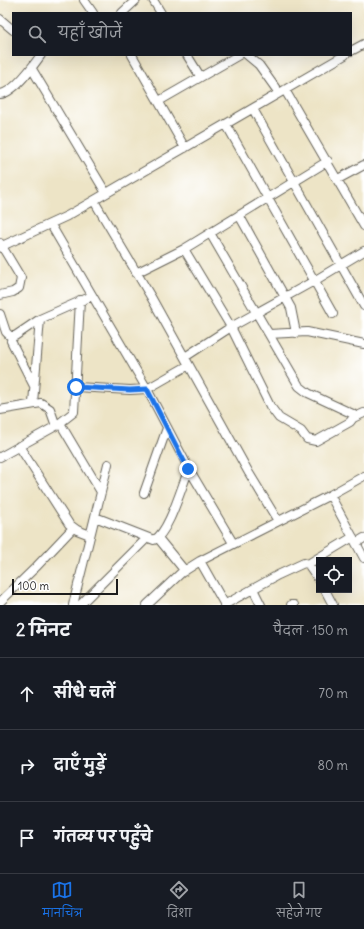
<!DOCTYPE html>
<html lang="hi">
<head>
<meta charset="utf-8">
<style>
	body { margin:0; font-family:Delius,"Playpen Sans Deva",sans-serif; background:#20242c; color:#f1f3f6 }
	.controls { position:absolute; right:12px; bottom:12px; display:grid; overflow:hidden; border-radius:0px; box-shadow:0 4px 16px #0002 }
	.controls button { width:36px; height:36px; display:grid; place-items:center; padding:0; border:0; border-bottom:1px solid #363941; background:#171b24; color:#f1f3f6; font:20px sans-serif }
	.scale { position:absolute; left:12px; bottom:10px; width:106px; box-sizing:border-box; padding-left:4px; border:2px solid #1c1c1c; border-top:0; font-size:11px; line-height:14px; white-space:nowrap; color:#1c1c1c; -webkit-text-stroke:3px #fff; paint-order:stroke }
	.stop { position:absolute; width:12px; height:12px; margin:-9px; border:3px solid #1a73e8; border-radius:50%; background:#fff }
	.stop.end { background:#1a73e8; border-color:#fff; box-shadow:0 1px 4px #0008 }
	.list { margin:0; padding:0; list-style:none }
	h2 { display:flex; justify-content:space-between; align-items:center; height:52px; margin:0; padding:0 16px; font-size:17px }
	h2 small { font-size:13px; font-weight:400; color:#9ea1a6 }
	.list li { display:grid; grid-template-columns:26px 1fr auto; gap:12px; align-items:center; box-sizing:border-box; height:72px; padding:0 16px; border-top:1px solid #363941 }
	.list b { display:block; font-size:15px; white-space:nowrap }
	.list em { font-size:13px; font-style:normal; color:#9ea1a6 }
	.icon { flex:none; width:22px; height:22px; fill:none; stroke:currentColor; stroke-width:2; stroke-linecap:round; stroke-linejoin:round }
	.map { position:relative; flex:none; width:364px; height:605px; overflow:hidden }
	.search { position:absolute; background:#171b24; box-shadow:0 4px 16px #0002; left:12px; right:12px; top:12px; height:44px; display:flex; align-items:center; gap:10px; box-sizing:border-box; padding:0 14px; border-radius:0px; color:#9ea1a6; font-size:15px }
	.sheet { height:268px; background:#171b24 }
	nav { display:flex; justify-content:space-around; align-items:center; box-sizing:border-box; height:56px; border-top:1px solid #363941; background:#171b24; font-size:11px; color:#9ea1a6 }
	nav a { display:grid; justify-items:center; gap:2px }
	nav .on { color:#1a73e8 }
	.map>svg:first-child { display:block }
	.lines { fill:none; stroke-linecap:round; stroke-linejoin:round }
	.minor-casing { stroke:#656258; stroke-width:10 }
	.minor { stroke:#fff; stroke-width:8 }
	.route { stroke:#1a73e8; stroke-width:5 }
</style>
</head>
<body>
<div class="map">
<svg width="364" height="605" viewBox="0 0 364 605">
	<rect width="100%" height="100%" fill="#fff"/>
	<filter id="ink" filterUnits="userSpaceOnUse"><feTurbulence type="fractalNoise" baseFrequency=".025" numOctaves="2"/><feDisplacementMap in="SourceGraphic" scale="8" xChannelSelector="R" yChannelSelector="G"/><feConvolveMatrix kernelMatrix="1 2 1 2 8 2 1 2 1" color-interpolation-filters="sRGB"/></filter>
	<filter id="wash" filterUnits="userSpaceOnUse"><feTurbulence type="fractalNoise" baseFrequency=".012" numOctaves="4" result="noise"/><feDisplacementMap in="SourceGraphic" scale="16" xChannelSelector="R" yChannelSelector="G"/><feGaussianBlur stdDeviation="0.9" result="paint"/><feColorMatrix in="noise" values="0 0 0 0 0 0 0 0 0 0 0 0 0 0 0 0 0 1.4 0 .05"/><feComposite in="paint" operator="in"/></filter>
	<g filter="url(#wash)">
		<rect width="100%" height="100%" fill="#ede4c6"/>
	</g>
	<g filter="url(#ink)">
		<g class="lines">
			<!-- minor casing -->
			<g class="minor-casing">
				<path id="minor" d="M84 0 93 13
					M153 0 161 13
					M122 13 136 0
					M0 19 13 30
					M351 51 364 44
					M132 55 185 148
					M187 55 200 76
					M247 55 259 65 279 93
					M32 69 106 193
					M285 90 364 226
					M0 94C14 93 33 66 41 55
					M159 101 239 55
					M253 109 364 306
					M226 124 333 314
					M338 179 364 165
					M94 201 151 297 249 473 278 521
					M239 215 291 308 296 333
					M51 225 147 389 189 469 233 543
					M0 247 67 216 345 55
					M184 249 231 327 270 406 279 418 301 431 307 439 316 441 350 422 353 418V414L308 393 299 386 210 233
					M136 273 184 249 328 161
					M0 295 13 292 19 288 21 278 0 243
					M0 314 6 332 10 336H15L40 319 92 296
					M269 334 307 332 364 344
					M11 341 34 386
					M185 357 231 327 314 281 364 251
					M76 387 130 390 147 389 189 365
					M33 403 40 319
					M0 410 41 403 50 409 56 426
					M353 418 364 413
					M60 423 101 492
					M19 446 69 524 77 530 90 535
					M0 457 56 426 74 412 80 300
					M144 493 167 428
					M330 495 364 558
					M95 517 154 540C169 533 182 485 189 469
					M158 538 185 571
					M356 543 364 538
					M200 561 225 605
					M308 564 353 537
					M253 589 261 605
					M325 590 333 605
					M0 602 36 567 73 528
					M73 605 108 464
					M80 605 147 538
					M147 605 181 573 200 561 330 495 364 476
					M224 605 278 575 304 563 308 564 319 580
					M291 605H294"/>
			</g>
			<!-- minor -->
			<use href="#minor" class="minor"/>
		</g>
	</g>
	<g class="lines" filter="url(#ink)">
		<!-- route -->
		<path class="route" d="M76 387 130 390 147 389 188 469"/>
	</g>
</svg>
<div class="controls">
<button><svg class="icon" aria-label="locate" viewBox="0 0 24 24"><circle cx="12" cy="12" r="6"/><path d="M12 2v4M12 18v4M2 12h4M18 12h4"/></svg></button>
</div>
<div class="scale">100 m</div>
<div class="stop" style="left:76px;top:387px"></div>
<div class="stop end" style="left:188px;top:469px"></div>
<div class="search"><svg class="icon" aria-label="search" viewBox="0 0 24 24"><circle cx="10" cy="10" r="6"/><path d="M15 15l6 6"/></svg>यहाँ खोजें</div>
</div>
<section class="sheet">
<h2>2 मिनट<small>पैदल · 150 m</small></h2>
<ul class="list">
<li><svg class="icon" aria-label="ahead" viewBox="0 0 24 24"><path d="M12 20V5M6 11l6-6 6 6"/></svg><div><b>सीधे चलें</b></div><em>70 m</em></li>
<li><svg class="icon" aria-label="right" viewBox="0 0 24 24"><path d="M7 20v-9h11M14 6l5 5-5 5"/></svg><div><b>दाएँ मुड़ें</b></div><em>80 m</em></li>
<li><svg class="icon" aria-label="arrive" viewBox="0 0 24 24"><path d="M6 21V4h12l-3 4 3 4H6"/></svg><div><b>गंतव्य पर पहुँचे</b></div></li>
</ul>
</section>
<nav>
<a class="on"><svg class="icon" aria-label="map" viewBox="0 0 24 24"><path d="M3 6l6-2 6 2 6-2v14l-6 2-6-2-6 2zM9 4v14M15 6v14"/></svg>मानचित्र</a>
<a><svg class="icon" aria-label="directions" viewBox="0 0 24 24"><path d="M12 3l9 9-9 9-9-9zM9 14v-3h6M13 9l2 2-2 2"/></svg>दिशा</a>
<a><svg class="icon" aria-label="saved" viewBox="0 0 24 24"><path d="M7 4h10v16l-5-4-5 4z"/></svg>सहेजे गए</a>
</nav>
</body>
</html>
